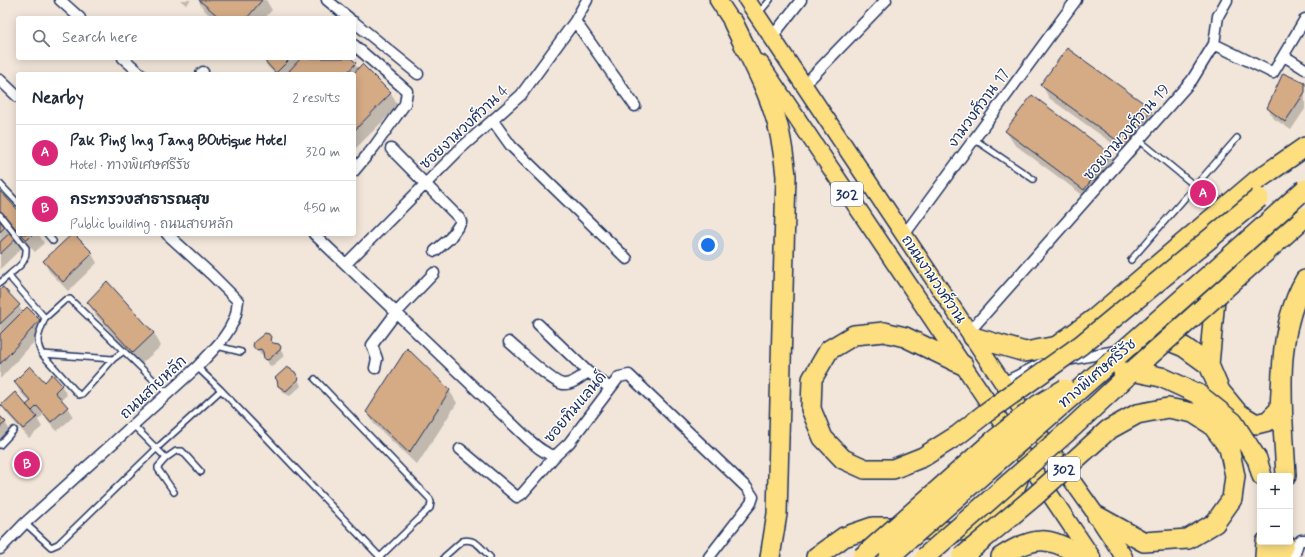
<!DOCTYPE html>
<html lang="en">
<head>
<meta charset="utf-8">
<style>
	body { margin:0; font-family:Mynerve,"Playpen Sans Thai",sans-serif; background:#f2f2f3; color:#1f2937 }
	.controls { position:absolute; right:12px; bottom:12px; display:grid; overflow:hidden; border-radius:4px; box-shadow:0 2px 10px #0003 }
	.controls button { width:36px; height:36px; display:grid; place-items:center; padding:0; border:0; border-bottom:1px solid #e0e1e3; background:#fff; color:#1f2937; font:20px sans-serif }
	.you { position:absolute; left:708px; top:245px; width:14px; height:14px; margin:-10px; border:3px solid #fff; border-radius:50%; background:#1a73e8; box-shadow:0 0 0 6px #1a73e833 }
	.badge { display:grid; place-items:center; width:26px; height:26px; border-radius:50%; background:#db2777; color:#fff; font-size:13px; font-weight:700 }
	.pin { position:absolute; translate:-50% -50%; border:2px solid #fff; box-shadow:0 1px 4px #0006 }
	.list { margin:0; padding:0; list-style:none }
	h2 { display:flex; justify-content:space-between; align-items:center; height:52px; margin:0; padding:0 16px; font-size:17px }
	h2 small { font-size:13px; font-weight:400; color:#747a83 }
	.list li { display:grid; grid-template-columns:26px 1fr auto; gap:12px; align-items:center; box-sizing:border-box; height:56px; padding:0 16px; border-top:1px solid #e0e1e3 }
	.list b { display:block; font-size:15px; white-space:nowrap }
	.list p { margin:0; font-size:13px; white-space:nowrap; color:#747a83 }
	.list em { font-size:13px; font-style:normal; color:#747a83 }
	.icon { flex:none; width:22px; height:22px; fill:none; stroke:currentColor; stroke-width:2; stroke-linecap:round; stroke-linejoin:round }
	.map { position:relative; flex:none; width:1305px; height:557px; overflow:hidden }
	.search { position:absolute; background:#fff; box-shadow:0 2px 10px #0003; left:16px; top:16px; width:340px; height:44px; display:flex; align-items:center; gap:10px; box-sizing:border-box; padding:0 14px; border-radius:4px; color:#747a83; font-size:15px }
	.panel { position:absolute; background:#fff; box-shadow:0 2px 10px #0003; left:16px; top:72px; width:340px; height:164px; border-radius:4px }
	.map>svg:first-child { display:block }
	.shadow { fill:#0003 }
	.building { fill:#d4ab85; stroke:#1b2f5e }
	.lines { fill:none; stroke-linecap:round; stroke-linejoin:round }
	.service-casing { stroke:#1b2f5e; stroke-width:8 }
	.minor-casing { stroke:#1b2f5e; stroke-width:13 }
	.primary-casing { stroke:#1b2f5e; stroke-width:19 }
	.motorway-casing { stroke:#1b2f5e; stroke-width:22 }
	.service { stroke:#fff; stroke-width:5 }
	.minor { stroke:#fff; stroke-width:10 }
	.primary { stroke:#fddf80; stroke-width:16 }
	.motorway { stroke:#fddf80; stroke-width:19 }
	.motorway-bridge-casing { stroke:#1b2f5e; stroke-width:22; stroke-linecap:butt }
	.motorway-bridge { stroke:#fddf80; stroke-width:19 }
	.labels { text-anchor:middle; stroke-width:3; stroke-linejoin:round; paint-order:stroke }
	.shield { fill:#fff; stroke:#5f6d8e; stroke-width:1 }
	.shield-label { font-size:14px; font-weight:bold; fill:#1b2f5e }
	.street-label { font-size:15px; fill:#1b2f5e; stroke:#fff }
</style>
</head>
<body>
<div class="map">
<svg width="1305" height="557" viewBox="0 0 1305 557">
	<rect width="100%" height="100%" fill="#f2e6da"/>
	<filter id="ink" filterUnits="userSpaceOnUse"><feTurbulence type="fractalNoise" baseFrequency=".025" numOctaves="2"/><feDisplacementMap in="SourceGraphic" scale="8" xChannelSelector="R" yChannelSelector="G"/><feConvolveMatrix kernelMatrix="1 2 1 2 8 2 1 2 1" color-interpolation-filters="sRGB"/></filter>
	<g filter="url(#ink)">
		<!-- shadow -->
		<path class="shadow" d="M180 0H191L186 5Z
			M198 0H266L272 10 265 18H213L204 10Z
			M1067 50 1151 110 1159 123 1133 158 1049 98 1042 85Z
			M262 58H349L359 69 391 93 398 106 354 150V74H292L291 73 289 74H275L268 67Z
			M1305 85V109L1291 130 1273 118 1268 108Z
			M1033 96 1111 154 1118 167 1092 202 1014 144 1006 131Z
			M0 192 18 211V234H39L44 243 35 252 0 216Z
			M0 221 10 235 17 239 22 248 0 269Z
			M73 234 92 254 97 263 68 291 49 271 44 262Z
			M107 283 154 333 161 346 140 365 95 314 88 302Z
			M0 291 19 306 23 313 27 308 40 321 45 330 0 379Z
			M269 336 273 344 278 345 284 356 272 366 269 365 265 355H261L254 346Z
			M276 378 298 379 301 386 290 396 282 392Z
			M15 382 45 383 61 385 67 395 61 400 67 407 73 417 57 431 43 415 38 420 42 427 29 438 8 415 2 405 26 406 30 402 20 392Z
			M449 390 457 403 417 465 374 424 367 412Z
			M0 417 5 422 12 435 0 445Z"/>
		<!-- building -->
		<path class="building" d="M199 0H262L247 18H220Z
			M1067 48 1152 109 1126 147 1040 85Z
			M262 58H291L276 73Z
			M301 58H351L356 63 346 74H292L289 71Z
			M362 64 391 93 354 131V74H353Z
			M1283 73 1305 83V92L1285 122 1267 108Z
			M1032 95 1111 154 1084 190 1005 131Z
			M0 191 18 210V231L0 212Z
			M0 220 6 226 0 232Z
			M11 232 17 238 0 254V242Z
			M21 234H33L27 240Z
			M72 234H74L93 253 63 282 43 261Z
			M107 281 154 333 133 353 87 302Z
			M3 287 20 305 0 324V290Z
			M27 307 40 320 0 364V334Z
			M265 333 269 334 271 337 270 340 273 343 279 344 281 347 280 350 268 360 264 359 263 352 261 349 256 350 253 346 254 342Z
			M407 348 450 390 409 453 366 412Z
			M30 366 45 382 52 374 62 385 55 392 68 407 51 422 37 406 32 411 26 405 31 401 14 382Z
			M287 367 295 372 299 379 286 391 278 386 277 380 275 378Z
			M15 392 37 417 23 429 1 405Z
			M0 416 6 422 0 427Z"/>
		<g class="lines">
			<!-- service casing -->
			<g class="service-casing">
				<path id="service" d="M759 13 770 0
					M974 139 1033 179
					M1139 140 1195 186
					M0 184 18 203
					M0 215 26 248C27 263 19 266 9 275
					M47 234 53 241
					M1131 260 1237 138
					M0 283 9 275 12 280 45 318 65 300 70 299 168 394
					M45 318C40 332 34 340 42 354L113 359 124 351
					M217 346 241 352
					M42 354 79 395 82 394 113 359
					M197 367 221 390
					M315 379 430 499 431 502 430 508 380 557
					M134 426 166 458 176 451H182L201 472
					M0 445 14 430
					M166 458 158 467V469L174 492
					M25 523 51 547 58 544 157 448 221 390 380 557
					M444 557 462 541C475 537 482 549 490 557"/>
			</g>
			<!-- minor casing -->
			<g class="minor-casing">
				<path id="minor" d="M60 0 80 18
					M327 0 349 18
					M575 21 635 106
					M354 22 418 74
					M772 37 801 0
					M1214 44 1218 16 1227 0
					M354 45 407 91 405 104 374 147 354 171
					M1284 56 1305 69
					M123 58 141 74
					M201 74 203 72
					M0 80 18 97
					M804 85 886 0
					M493 121 511 146 627 259
					M391 149 459 218 461 222 450 238 435 251
					M314 234 527 438C535 445 544 454 555 456
					M904 235 1076 0
					M346 264 460 149 521 95 575 21 587 0
					M538 324 588 372
					M969 332 1192 80 1214 44 1273 73 1305 19
					M509 342C520 351 551 382 563 384 572 385 581 377 588 372L610 388
					M1067 360 1116 351 1120 349
					M375 368 377 359 372 345 396 313 434 273
					M1003 383 1041 364
					M460 449 517 497 522 494 555 456 569 443 619 377 629 375 747 488 753 497 751 503 709 557
					M0 549 25 523 197 367C211 352 228 337 235 317 237 312 237 306 238 301L212 275 167 234
					M1294 557 1298 543 1301 540H1305"/>
			</g>
			<!-- primary casing -->
			<g class="primary-casing">
				<path id="primary" d="M718 0 739 32
					M747 0 1003 383 1097 516 1124 557
					M760 63 1092 557"/>
			</g>
			<!-- motorway casing -->
			<g class="motorway-casing">
				<path id="motorway" d="M733 22C748 54 766 85 776 119 782 138 784 157 786 176L777 514 770 557
					M884 332 905 337 963 365
					M1152 334 1184 347 1209 365 1220 391 1238 413 1256 424 1268 421 1280 409 1282 372
					M973 337 1025 352 1057 346 1094 319 1256 181 1305 147
					M1209 365 1217 277
					M1257 459 1262 476
					M1286 476C1283 412 1272 338 1305 280
					M1097 516 1144 542 1188 539 1215 523
					M816 557 844 537 873 527H893L955 532 973 528 993 512 1014 490 1018 480
					M1001 557C1033 536 1049 535 1082 557
					M1265 557 1266 542
					M1280 557 1284 542"/>
			</g>
			<!-- service -->
			<use href="#service" class="service"/>
			<!-- minor -->
			<use href="#minor" class="minor"/>
			<!-- primary -->
			<use href="#primary" class="primary"/>
			<!-- motorway -->
			<use href="#motorway" class="motorway"/>
			<!-- motorway-bridge casing -->
			<g class="motorway-bridge-casing">
				<path id="motorway-bridge" d="M884 332 854 335 829 350 812 379 811 409 823 438 843 459 865 469H893L923 457 958 435 987 412 1081 345 1259 198
					M1123 372H1136L1161 377 1198 394 1233 422 1257 459
					M862 557 993 441 1038 405 1065 389
					M889 557C1028 434 1168 313 1305 189
					M925 557 1074 426 1138 366 1305 217
					M962 557 1035 496 1108 430 1137 414 1168 408 1193 413 1212 425 1229 448 1235 476 1232 499 1215 523"/>
			</g>
			<!-- motorway-bridge -->
			<use href="#motorway-bridge" class="motorway-bridge"/>
		</g>
	</g>
	<g class="labels">
		<!-- shield labels -->
		<g class="shield">
			<rect x="831" y="182" width="32" height="24" rx="3"/>
			<rect x="1048" y="457" width="32" height="24" rx="3"/>
		</g>
		<g class="shield-label">
			<text x="847" y="199">302</text>
			<text x="1064" y="474">302</text>
		</g>
		<!-- street labels -->
		<g class="street-label">
			<text transform="translate(978 108) rotate(-54)" y="5">งามวงศ์วาน 17</text>
			<text transform="translate(464 127) rotate(-43)" y="5">ซอยงามวงศ์วาน 4</text>
			<text transform="translate(1126 132) rotate(-49)" y="5">ซอยงามวงศ์วาน 19</text>
			<text transform="translate(934 279) rotate(56)" y="5">ถนนงามวงศ์วาน</text>
			<text transform="translate(1097 373) rotate(-41)" y="5">ทางพิเศษศรีรัช</text>
			<text transform="translate(153 387) rotate(-43)" y="5">ถนนสายหลัก</text>
			<text transform="translate(575 407) rotate(-50)" y="5">ซอยทิมแลนด์</text>
		</g>
	</g>
</svg>
<div class="controls">
<button>+</button>
<button>−</button>
</div>
<div class="you"></div>
<div class="pin badge" style="left:1203px;top:193px">A</div>
<div class="pin badge" style="left:27px;top:464px">B</div>
<div class="search"><svg class="icon" aria-label="search" viewBox="0 0 24 24"><circle cx="10" cy="10" r="6"/><path d="M15 15l6 6"/></svg>Search here</div>
<section class="panel">
<h2>Nearby<small>2 results</small></h2>
<ul class="list">
<li><span class="badge">A</span><div><b>Pak Ping Ing Tang BOutique Hotel</b><p>Hotel · ทางพิเศษศรีรัช</p></div><em>320 m</em></li>
<li><span class="badge">B</span><div><b>กระทรวงสาธารณสุข</b><p>Public building · ถนนสายหลัก</p></div><em>450 m</em></li>
</ul>
</section>
</div>
</body>
</html>
